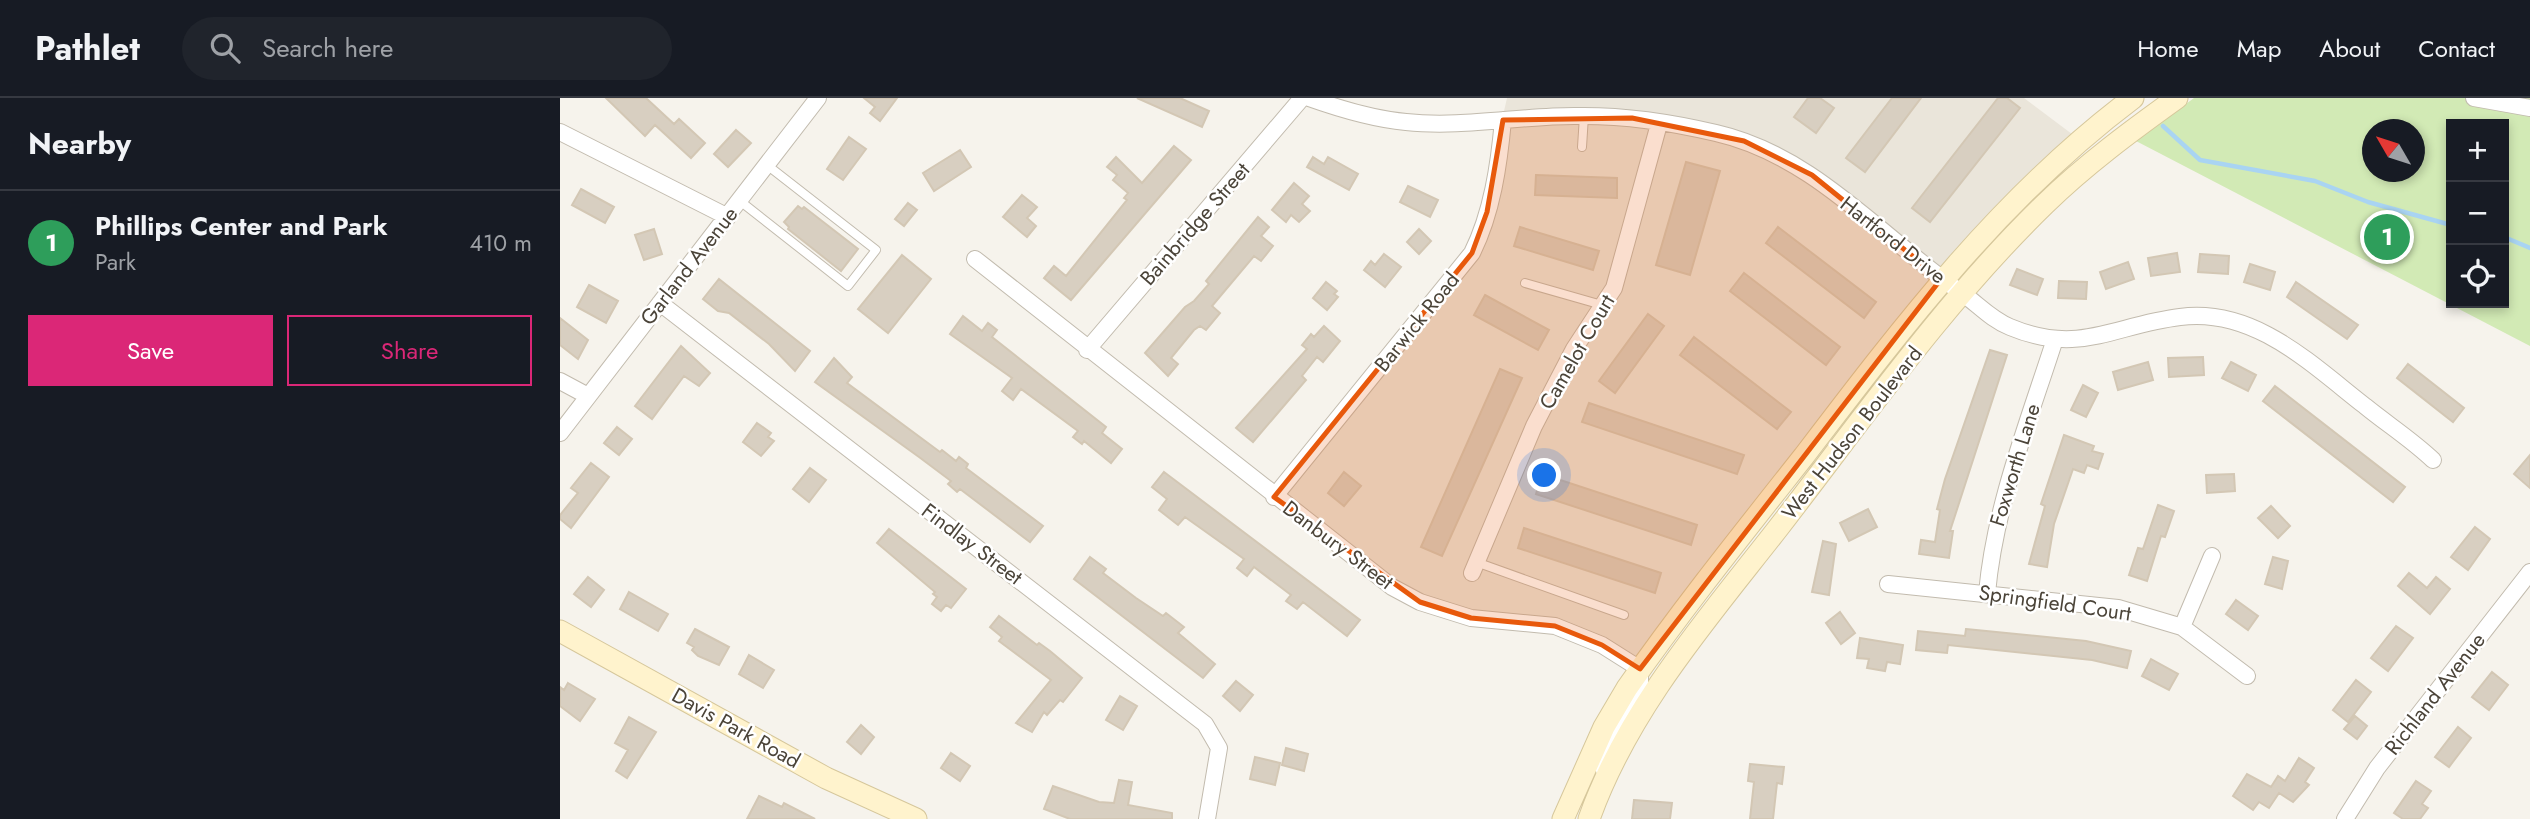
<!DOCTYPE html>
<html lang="en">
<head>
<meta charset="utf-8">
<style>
	body { margin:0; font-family:Jost,sans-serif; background:#20242c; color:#f1f3f6 }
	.controls { position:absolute; right:21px; top:21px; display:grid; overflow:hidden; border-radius:0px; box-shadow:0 4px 10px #0003 }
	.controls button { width:63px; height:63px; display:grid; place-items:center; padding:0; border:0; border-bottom:2px solid #363941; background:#171b24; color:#f1f3f6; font:35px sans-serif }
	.compass { position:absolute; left:1802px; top:21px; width:63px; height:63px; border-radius:50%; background:#171b24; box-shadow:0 4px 10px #0003; rotate:309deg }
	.you { position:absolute; left:985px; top:378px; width:24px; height:24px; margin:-18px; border:5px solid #fff; border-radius:50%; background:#1a73e8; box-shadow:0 0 0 10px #1a73e833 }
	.badge { display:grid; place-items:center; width:46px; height:46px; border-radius:50%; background:#db2777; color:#fff; font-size:23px; font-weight:700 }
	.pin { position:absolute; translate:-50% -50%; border:4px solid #fff; box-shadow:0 2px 7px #0006 }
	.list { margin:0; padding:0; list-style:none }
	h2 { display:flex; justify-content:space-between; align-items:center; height:91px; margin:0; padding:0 28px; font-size:30px }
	h2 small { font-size:23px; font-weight:400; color:#9ea1a6 }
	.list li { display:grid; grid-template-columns:46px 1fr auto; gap:21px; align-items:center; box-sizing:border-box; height:105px; padding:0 28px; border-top:2px solid #363941 }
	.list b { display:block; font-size:26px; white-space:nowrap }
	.list p { margin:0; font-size:23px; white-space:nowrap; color:#9ea1a6 }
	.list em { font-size:23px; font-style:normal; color:#9ea1a6 }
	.actions { display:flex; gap:14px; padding:21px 28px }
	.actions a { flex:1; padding:16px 0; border:2px solid #db2777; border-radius:0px; text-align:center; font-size:24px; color:#db2777 }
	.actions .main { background:#db2777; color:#fff }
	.icon { flex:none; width:38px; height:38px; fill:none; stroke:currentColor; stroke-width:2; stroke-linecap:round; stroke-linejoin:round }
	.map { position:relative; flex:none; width:1970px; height:721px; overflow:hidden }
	header { display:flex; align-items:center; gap:42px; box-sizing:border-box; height:98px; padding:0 35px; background:#171b24; border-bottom:2px solid #363941 }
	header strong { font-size:33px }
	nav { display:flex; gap:38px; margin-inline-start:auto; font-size:24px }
	.search { width:490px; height:63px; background:#20242c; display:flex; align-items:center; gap:18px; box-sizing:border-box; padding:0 24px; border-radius:38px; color:#9ea1a6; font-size:26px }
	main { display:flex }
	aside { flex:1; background:#171b24 }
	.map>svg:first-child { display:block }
	.residential { fill:#eae5da }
	.green { fill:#d2eab5; fill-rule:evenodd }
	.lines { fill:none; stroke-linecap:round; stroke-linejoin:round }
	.stream { stroke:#a9d4f2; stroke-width:4.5 }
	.building { fill:#d8cfc1; stroke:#d3c7b4; stroke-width:2 }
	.service-casing { stroke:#c2bbae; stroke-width:10 }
	.minor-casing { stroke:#c2bbae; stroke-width:18 }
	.secondary-casing { stroke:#d6c79b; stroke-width:23 }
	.service { stroke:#fff; stroke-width:8 }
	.minor { stroke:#fff; stroke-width:16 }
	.secondary { stroke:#fff3cd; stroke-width:21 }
	.marked { fill:#e8590c; fill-opacity:0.2; stroke:#e8590c; stroke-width:5; stroke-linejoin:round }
	.labels { text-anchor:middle; stroke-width:5; stroke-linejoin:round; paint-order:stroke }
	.street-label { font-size:21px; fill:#4b4439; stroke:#fff }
</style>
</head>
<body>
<header>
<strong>Pathlet</strong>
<div class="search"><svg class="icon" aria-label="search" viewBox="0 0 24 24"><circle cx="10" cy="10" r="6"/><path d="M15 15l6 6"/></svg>Search here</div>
<nav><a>Home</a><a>Map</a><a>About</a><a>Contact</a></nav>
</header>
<main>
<aside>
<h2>Nearby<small></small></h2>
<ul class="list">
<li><span class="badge" style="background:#2e9e5b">1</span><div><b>Phillips Center and Park</b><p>Park</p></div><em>410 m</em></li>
</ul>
<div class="actions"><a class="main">Save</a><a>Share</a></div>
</aside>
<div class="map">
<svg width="1970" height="721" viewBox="0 0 1970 721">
	<rect width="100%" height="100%" fill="#f6f3ec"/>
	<!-- residential -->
	<path class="residential" d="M947 0H1464L1520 42 1459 97 1080 571 1042 547 860 504 714 399 912 155Z"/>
	<!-- green -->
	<path class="green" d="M1634 0H1970V248L1576 43ZM1891 26H1944V205H1891ZM1812 32H1854V74H1812Z"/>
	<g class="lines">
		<!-- stream -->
		<path class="stream" d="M1603 28 1640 62 1755 83 1808 104 1891 127
			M1944 139 1970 150"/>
	</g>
	<!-- building -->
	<path class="building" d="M46 0H86L114 26 119 21 145 45 131 60 95 27 85 38Z
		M304 0H337L320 23 310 15 315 9Z
		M577 0H620L649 13 642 29Z
		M1248 0H1260L1274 10 1256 35 1234 19Z
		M1332 0H1361L1305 74 1286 60Z
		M1438 0H1447L1460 10 1370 124 1352 110Z
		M176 32 191 45 168 69 154 56Z
		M289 39 306 51 283 82 267 71Z
		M614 48 631 62 511 202 484 180 494 168 506 178 567 102 564 100 568 95 553 82 557 77 547 69 556 59 582 85Z
		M400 52 411 69 374 93 363 75Z
		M753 59 764 66 768 59 798 76 789 92 747 69Z
		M1126 64 1160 73 1130 177 1096 167Z
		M976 77 1057 80V100L975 97Z
		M734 85 749 98 742 106 750 113 739 124 731 117 726 124 712 112Z
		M848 88 878 102 870 119 840 104Z
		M21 91 54 109 45 125 12 107Z
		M462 97 477 109 467 120 476 128 467 139 443 119Z
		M348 105 357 112 344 128 335 121Z
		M238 108 242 111 244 109 298 151 281 173 228 131 229 129 224 124Z
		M698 119 709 129 701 138 713 148 701 163 694 158 652 208 660 215 646 232 640 228 634 232 611 260 618 266 608 278 585 255 625 209 634 203 649 186 646 183Z
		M960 129 1039 153 1033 172 954 148Z
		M1218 129 1316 204 1304 220 1206 145Z
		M94 131 102 156 84 162 75 137Z
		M859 131 871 143 859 156 847 144Z
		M1617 155 1620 174 1591 178 1588 160Z
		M824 156 841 169 825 189 804 172 811 163 815 167Z
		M1640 156 1669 158 1668 176 1638 174Z
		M342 157 371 181 328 235 298 211Z
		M1568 164 1574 181 1546 191 1540 174Z
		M1690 166 1715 174 1710 192 1684 184Z
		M1457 171 1483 181 1477 197 1450 187Z
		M1184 175 1280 249 1266 267 1170 193Z
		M159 181 250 253 235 273 209 246 169 215 158 213 143 201Z
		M1499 183 1527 184 1526 201 1498 200Z
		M766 184 777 193 774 196 778 199 767 212 753 200Z
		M1736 184 1798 227 1787 241 1727 199Z
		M29 187 58 203 46 225 17 209Z
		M925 197 989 232 978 252 914 217Z
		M1088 216 1104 228 1055 295 1039 283Z
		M403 218 422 233 428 225 437 232 432 239 546 329 542 335 562 351 551 365 524 343 522 346 513 339 518 333 461 291 453 302 442 293 452 280 390 236Z
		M0 220 28 242 18 261 0 247Z
		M764 228 780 243 763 264 757 259 742 278 746 282 693 344 676 330 747 251 742 247 751 236 754 239Z
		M1134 239 1231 314 1217 331 1120 257Z
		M121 248 150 275 139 288 124 278 92 321 75 308Z
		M1430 252 1447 257 1390 433H1393L1389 460 1359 456 1361 442 1375 444 1380 412 1377 411 1385 381Z
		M1643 259 1644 277 1609 279 1608 260Z
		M274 260 292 279 287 285 380 354 382 352 396 363 399 359 408 366 406 370 483 428 470 444 400 391 397 394 388 386 391 383 359 359 255 284Z
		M1588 264 1593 282 1558 292 1553 274Z
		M1671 264 1696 277 1688 293 1662 280Z
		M1848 266 1904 310 1893 324 1837 280Z
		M940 271 962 280 882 458 861 449Z
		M1523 287 1538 295 1526 319 1511 312Z
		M1715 288 1845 389 1833 404 1703 303Z
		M1029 305 1184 357 1177 376 1022 324Z
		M197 325 211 335 208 339 214 343 201 358 183 344Z
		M57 329 72 341 59 357 44 345Z
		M1504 337 1534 348 1532 353 1543 356 1538 371 1527 367 1524 375 1513 371 1494 426 1487 469 1469 466 1485 408 1481 406Z
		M1970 357V390L1954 376Z
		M31 365 49 379 11 430 0 421V417L18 395 11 390Z
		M250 370 266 382 249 404 233 391Z
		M604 374 800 522 787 538 743 504 737 511 726 503 731 497 694 469 687 478 677 470 684 461 625 419 618 427 599 412 607 401 592 389Z
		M784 374 801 388 784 408 768 395Z
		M982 376 1137 427 1131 447 976 396Z
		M1674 376 1675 393 1647 395 1646 377Z
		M1598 407 1614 413 1605 439 1601 438 1587 483 1569 477 1578 450 1583 451Z
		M1711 408 1730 428 1718 440 1698 420Z
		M1308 411 1317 429 1289 443 1280 425Z
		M1915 429 1930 441 1908 472 1891 459Z
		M964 430 1101 475 1095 495 958 450Z
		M329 431 406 491 391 510 386 507 381 513 372 506 377 499 373 496 375 494 317 445Z
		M1263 443 1276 446 1269 497 1252 494Z
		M530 459 546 471 543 475 576 500 603 518 606 515 624 529 618 535 655 566 643 580 514 481Z
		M1713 459 1728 463 1722 491 1705 486Z
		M1849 475 1867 490 1876 479 1890 491 1870 516 1838 488Z
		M28 479 44 492 31 509 14 496Z
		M69 494 108 516 98 533 60 511Z
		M1676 502 1698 518 1688 532 1666 516Z
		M1280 514 1295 535 1281 546 1266 525Z
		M439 518 477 547 479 545 490 553 522 580 503 604 500 602 487 617 484 614 472 634 456 625 491 582 439 543 442 539 430 529Z
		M1836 528 1853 540 1828 573 1811 560Z
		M135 531 169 549 159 567 138 558 132 552 134 549 127 545Z
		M1406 531 1526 543 1571 553 1567 570 1532 562 1388 547 1387 555 1356 552 1358 533 1405 538Z
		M1300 540 1343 547 1340 566 1327 564 1325 573 1307 570 1309 561 1297 560Z
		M189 557 214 572 203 590 179 576Z
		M1591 561 1618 576 1609 592 1582 578Z
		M1932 574 1948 587 1929 612 1912 599Z
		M1796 582 1811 594 1788 624 1773 612Z
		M676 583 693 597 680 613 663 598Z
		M8 585 35 601 20 623 0 608V589L4 592Z
		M560 598 577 608 563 632 546 622Z
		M1795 618 1807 628 1797 641 1784 631Z
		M69 619 96 634 67 680 56 673 68 652 55 645Z
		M301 627 314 639 301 656 287 644Z
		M1898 629 1911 640 1889 669 1875 659Z
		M726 650 748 656 744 673 722 667Z
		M391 655 410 668 400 683 381 670Z
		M695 659 720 665 715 687 690 681Z
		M1739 660 1754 670 1745 684 1749 687 1733 704 1719 695 1709 710 1699 704 1693 712 1673 698 1687 676 1711 689 1718 678 1725 683Z
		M1190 666 1224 669 1222 686 1217 685 1213 721H1190L1194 684 1188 683Z
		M559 682 572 684 568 707 612 715V721H510L484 711 493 688 539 704 554 705Z
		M1856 683 1871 693 1862 706 1868 710 1860 721H1843L1834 715Z
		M199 698 222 709 224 705 255 721H187Z
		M1074 702 1112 705 1110 721H1072Z"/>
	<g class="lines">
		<!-- service casing -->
		<g class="service-casing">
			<path id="service" d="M1022 49 1024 18
				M180 103 288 188 316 152 207 67
				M965 185 1042 207
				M916 464 1064 517
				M1042 679 1039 669 1041 661 1084 586V575"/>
		</g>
		<!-- minor casing -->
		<g class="minor-casing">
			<path id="minor" d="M749 0C780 11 813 21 846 24 901 30 959 18 1014 18 1061 17 1110 24 1156 35 1253 57 1320 138 1399 193 1417 205 1430 221 1450 229 1519 258 1554 227 1620 219 1694 209 1751 266 1805 308 1827 326 1852 342 1873 362
				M1914 0 1970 10
				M0 34 168 119
				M415 161 832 489 860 504 911 520 995 528 1042 547 1080 571
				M100 205 645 626 659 650 647 721
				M527 252 742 0
				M0 283 28 298
				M0 335 258 0
				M714 399 912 155C932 115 939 67 943 22
				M912 475 974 328 1014 251 1054 190 1099 26
				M1328 486 1558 510 1622 529 1687 578
				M1427 495C1435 407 1468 325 1495 241
				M1622 529 1652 458
				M1785 721 1817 670 1970 474"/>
		</g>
		<!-- secondary casing -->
		<g class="secondary-casing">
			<path id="secondary" d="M0 533 266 680 356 721
				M1003 721 1044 629 1067 590C1123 510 1184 434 1244 358 1343 228 1441 99 1573 0
				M1029 721C1068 611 1148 520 1219 429 1304 319 1385 203 1485 106 1525 67 1571 33 1617 0"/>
		</g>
		<!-- service -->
		<use href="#service" class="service"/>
		<!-- minor -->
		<use href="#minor" class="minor"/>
		<!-- secondary -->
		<use href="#secondary" class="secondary"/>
	</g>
	<!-- marked area -->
	<path class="marked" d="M1072 20 1184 43 1252 77 1381 181 1080 571 1042 547 995 528 911 520 860 504 714 399 912 155 927 114 943 22Z"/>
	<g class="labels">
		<!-- street labels -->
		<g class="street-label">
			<text transform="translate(635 126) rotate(-49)" y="7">Bainbridge Street</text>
			<text transform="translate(1333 142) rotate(38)" y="7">Hartford Drive</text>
			<text transform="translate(129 168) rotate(-52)" y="7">Garland Avenue</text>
			<text transform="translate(857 224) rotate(-51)" y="7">Barwick Road</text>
			<text transform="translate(1017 254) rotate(-60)" y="7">Camelot Court</text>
			<text transform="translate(1292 335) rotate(-52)" y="7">West Hudson Boulevard</text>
			<text transform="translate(1455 367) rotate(-73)" y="7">Foxworth Lane</text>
			<text transform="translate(412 446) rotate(37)" y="7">Findlay Street</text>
			<text transform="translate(778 447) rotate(37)" y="7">Danbury Street</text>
			<text transform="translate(1495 505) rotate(8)" y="7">Springfield Court</text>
			<text transform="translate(1875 596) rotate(-52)" y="7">Richland Avenue</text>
			<text transform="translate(176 630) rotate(29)" y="7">Davis Park Road</text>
		</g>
	</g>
</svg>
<div class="controls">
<button>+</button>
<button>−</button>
<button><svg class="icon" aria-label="locate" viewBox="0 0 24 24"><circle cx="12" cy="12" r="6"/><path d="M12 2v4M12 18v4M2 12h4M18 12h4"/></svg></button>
</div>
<svg class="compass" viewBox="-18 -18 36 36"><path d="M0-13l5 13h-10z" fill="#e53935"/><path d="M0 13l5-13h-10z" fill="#9ea1a6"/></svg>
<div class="you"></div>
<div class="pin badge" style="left:1827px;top:139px;background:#2e9e5b">1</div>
</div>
</main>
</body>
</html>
